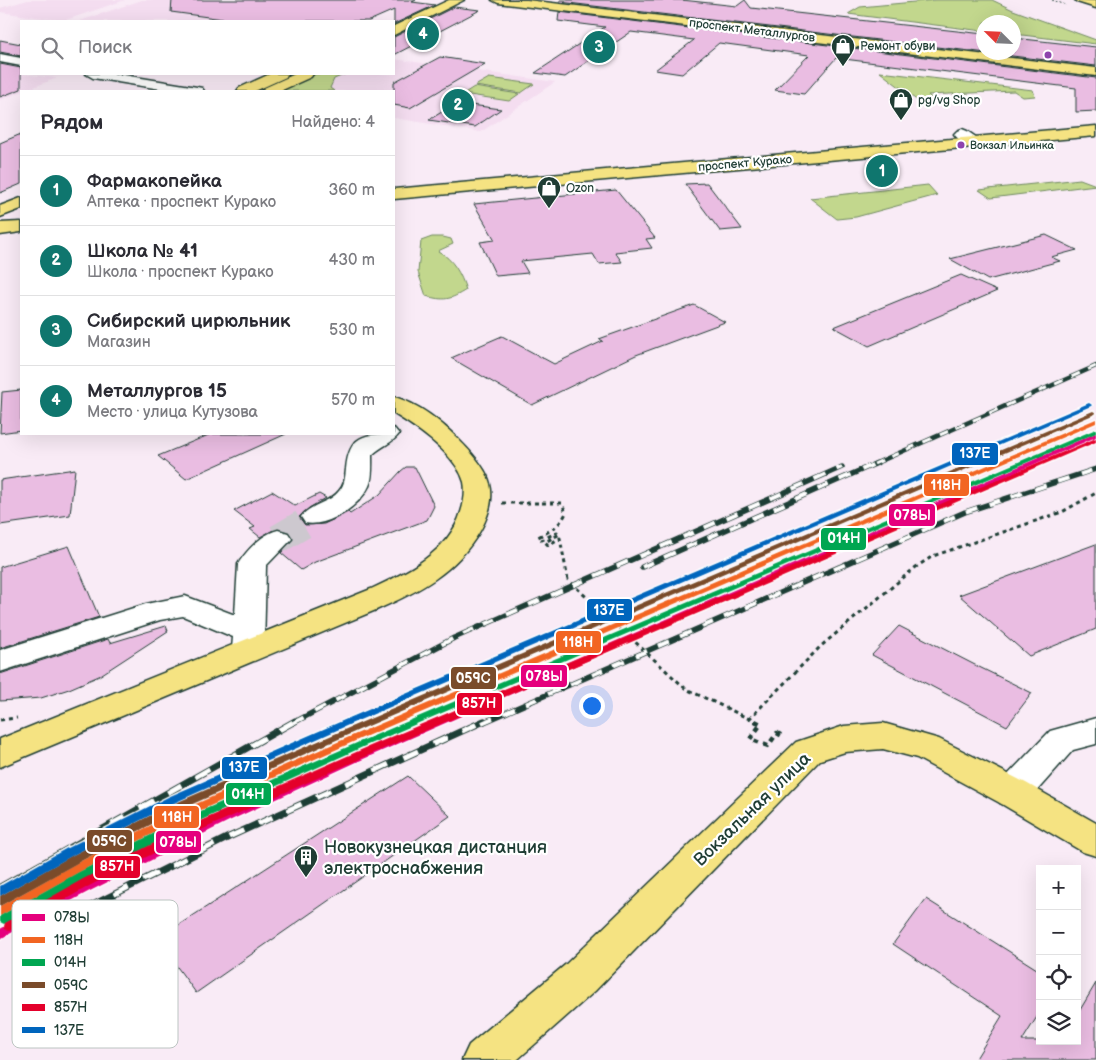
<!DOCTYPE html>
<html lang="ru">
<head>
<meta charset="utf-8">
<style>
	body { margin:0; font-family:"Balsamiq Sans",sans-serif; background:#f2f2f3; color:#2b2b33 }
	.controls { position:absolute; right:15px; bottom:15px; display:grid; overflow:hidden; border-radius:0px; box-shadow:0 5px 20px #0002 }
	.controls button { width:45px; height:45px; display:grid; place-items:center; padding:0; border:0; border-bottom:1px solid #e1e1e2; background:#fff; color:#2b2b33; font:25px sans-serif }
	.compass { position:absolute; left:976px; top:15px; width:45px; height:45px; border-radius:50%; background:#fff; box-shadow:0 5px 20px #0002; rotate:294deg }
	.you { position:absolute; left:591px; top:705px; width:18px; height:18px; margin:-12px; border:4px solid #fff; border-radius:50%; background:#1a73e8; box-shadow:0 0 0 8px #1a73e833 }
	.badge { display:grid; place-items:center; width:32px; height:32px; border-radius:50%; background:#0f766e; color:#fff; font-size:16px; font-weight:700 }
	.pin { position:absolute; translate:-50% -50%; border:2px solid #fff; box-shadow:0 1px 5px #0006 }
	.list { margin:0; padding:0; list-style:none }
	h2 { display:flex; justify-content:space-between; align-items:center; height:65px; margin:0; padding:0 20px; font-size:21px }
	h2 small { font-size:16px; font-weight:400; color:#7c7c81 }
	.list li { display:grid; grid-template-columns:32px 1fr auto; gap:15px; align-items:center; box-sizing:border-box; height:70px; padding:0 20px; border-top:1px solid #e1e1e2 }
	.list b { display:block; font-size:19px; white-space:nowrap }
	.list p { margin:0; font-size:16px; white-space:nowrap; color:#7c7c81 }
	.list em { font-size:16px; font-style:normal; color:#7c7c81 }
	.icon { flex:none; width:28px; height:28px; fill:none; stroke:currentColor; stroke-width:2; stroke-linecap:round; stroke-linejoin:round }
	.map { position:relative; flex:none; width:1096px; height:1060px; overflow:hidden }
	.search { position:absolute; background:#fff; box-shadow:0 5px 20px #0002; left:20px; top:20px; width:375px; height:55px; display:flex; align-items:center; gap:12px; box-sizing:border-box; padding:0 18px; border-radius:0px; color:#7c7c81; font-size:19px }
	.panel { position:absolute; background:#fff; box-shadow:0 5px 20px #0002; left:20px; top:90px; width:375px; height:345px; border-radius:0px }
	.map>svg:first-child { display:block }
	.built { fill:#f4ddf0 }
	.green { fill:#c2d78d; stroke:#708a60 }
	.building { fill:#eabde2; stroke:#1f3d34 }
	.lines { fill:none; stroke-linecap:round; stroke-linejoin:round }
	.minor-tunnel { stroke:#cdc8cf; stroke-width:29; stroke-dasharray:29 14; stroke-linecap:butt }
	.minor-casing { stroke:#1f3d34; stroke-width:3 }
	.major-casing { stroke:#1f3d34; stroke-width:3 }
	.path-far2 { stroke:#1f3d34; stroke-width:1; stroke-dasharray:2 2; stroke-linecap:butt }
	.path-far1 { stroke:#1f3d34; stroke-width:3; stroke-dasharray:4 4; stroke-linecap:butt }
	.path { stroke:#1f3d34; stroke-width:4.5; stroke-dasharray:5 5; stroke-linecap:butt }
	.minor { fill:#fff; fill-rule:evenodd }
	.major { fill:#f5e382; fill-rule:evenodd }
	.rail-far2-casing { stroke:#1f3d34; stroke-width:4.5 }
	.rail-far1-casing { stroke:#1f3d34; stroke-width:5.5 }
	.rail-casing { stroke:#1f3d34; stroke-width:7 }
	.rail-far2 { stroke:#fff; stroke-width:3; stroke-dasharray:9; stroke-linecap:butt }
	.rail-far1 { stroke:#fff; stroke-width:4; stroke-dasharray:12; stroke-linecap:butt }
	.rail { stroke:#fff; stroke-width:5; stroke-dasharray:16; stroke-linecap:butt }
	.rail-1-casing { stroke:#fff; stroke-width:3 }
	.rail-2-casing { stroke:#fff; stroke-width:3 }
	.rail-3-casing { stroke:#fff; stroke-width:3 }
	.rail-4-casing { stroke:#fff; stroke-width:3 }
	.rail-5-casing { stroke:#fff; stroke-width:3 }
	.rail-6-casing { stroke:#fff; stroke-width:3 }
	.rail-1 { fill:#e5007d; fill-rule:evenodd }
	.rail-2 { fill:#f26522; fill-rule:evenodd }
	.rail-3 { fill:#00a651; fill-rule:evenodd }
	.rail-4 { fill:#7a4b2a; fill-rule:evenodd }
	.rail-5 { fill:#e4002b; fill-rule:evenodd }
	.rail-6 { fill:#0065bd; fill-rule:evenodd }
	.bus-dot { fill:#8e44ad; stroke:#fff; stroke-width:2 }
	.labels { text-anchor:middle; stroke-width:4.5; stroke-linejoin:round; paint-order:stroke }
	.far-bus-label { font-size:11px; fill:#1f3d34; stroke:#fff; text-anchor:start }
	.far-street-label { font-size:12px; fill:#1f3d34; stroke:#fff }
	.far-poi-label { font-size:12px; fill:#1f3d34; stroke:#fff; text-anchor:start }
	.near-street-label { font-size:18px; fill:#1f3d34; stroke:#fff }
	.near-poi-label { font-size:18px; fill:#1f3d34; stroke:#fff; text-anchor:start }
	.key { fill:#fff; stroke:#bcc5c2; stroke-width:1 }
	.key-label { font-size:14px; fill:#1f3d34 }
	.line-badge { stroke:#fff; stroke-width:2 }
	.badge-label { font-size:14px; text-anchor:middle; font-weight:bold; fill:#fff }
</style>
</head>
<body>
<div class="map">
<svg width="1096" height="1060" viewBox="0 0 1096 1060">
	<rect width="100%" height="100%" fill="#f9ebf6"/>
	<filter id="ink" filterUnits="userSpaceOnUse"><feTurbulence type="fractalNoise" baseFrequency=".02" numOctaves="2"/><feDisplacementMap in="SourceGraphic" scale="10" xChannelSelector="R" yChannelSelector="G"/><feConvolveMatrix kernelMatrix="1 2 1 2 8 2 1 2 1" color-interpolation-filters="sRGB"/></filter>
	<g filter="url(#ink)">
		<!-- built -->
		<path class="built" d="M28 0H125L63 21 0 12V8Z
			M142 0H210L254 6 215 21H80Z
			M394 59 555 82 481 132 394 118V91H280L316 74H394Z
			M0 68 21 72V74L57 78 0 100Z"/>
		<!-- green -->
		<path class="green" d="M936 0H992L1013 10 1096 40V44L1014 34V22H984L983 31 848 14 860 7Z
			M880 72 1033 90 1035 96 1023 97 1014 91 928 95 935 101 919 102Z
			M316 74H346L334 79 330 88 334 91H280Z
			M489 78 534 84 521 93 475 86Z
			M474 87 519 94 509 101 463 94Z
			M1080 179 1096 185 991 198 979 190Z
			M928 185 937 195 856 217 837 219 810 198Z
			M432 237H443L451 239 453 244 438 251C453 259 461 274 466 290 450 300 444 301 426 296L418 272 421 241Z"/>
		<!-- building -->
		<path class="building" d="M172 0H416L412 2 435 5 394 24V10L369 21H238L171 12Z
			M560 0H682L737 6 745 0 751 8 984 34V52H1014V38L1096 47V66L560 2Z
			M454 7 480 10 394 55V37Z
			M559 12 1096 78V111L1076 112V88L836 58 804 94 775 90 809 55 719 43 682 74 655 70 694 40 631 32 565 77 535 73 605 27 558 21Z
			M0 40 21 44V56L0 52Z
			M440 57 485 64 410 108 394 105V82Z
			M0 64 21 68V89L0 97Z
			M456 103 501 109 475 127 429 120Z
			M21 134V184L0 193V143Z
			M707 183 742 229 720 231 685 184Z
			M616 190 655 238 646 239 652 248 615 252 622 262 599 264 593 254 521 261 528 273 496 276 480 242 495 240 474 204Z
			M1046 235 1077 250 1051 257 1060 261 988 280 950 259Z
			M961 275 997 291 869 346 834 327Z
			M694 305 725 322 636 355 532 405 451 358 502 336 554 364 603 341 599 339Z
			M21 390V430L0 433 2 392Z
			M211 434H286L186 479 158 456Z
			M406 467H415L434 506 427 520 315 562 301 570 281 553 294 539 290 532 277 528 260 537 250 529 255 527 234 511 272 491 295 506 319 494 326 498 309 508 299 517 305 525 324 524 348 512 350 514 379 495 401 471Z
			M75 469 70 515 0 525V480Z
			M1096 544V629L1029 656 959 595Z
			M69 546 99 617 0 648V567Z
			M166 626 168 631 99 676 69 689 41 698 0 701V674L108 639 110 643Z
			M899 626 973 664 1032 693 1007 726 872 655Z
			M408 776 450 816 196 993 157 939Z
			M926 899 1040 971V1012L1022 1041H1077V1015L1096 983V1060H975L1002 1016 893 944Z"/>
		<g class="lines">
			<!-- minor-tunnel -->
			<path class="minor-tunnel" d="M278 539 315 517"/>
			<!-- minor casing -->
			<g class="minor-casing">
				<path id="minor" d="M0 54 21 58V66L0 62Z
					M86 74H117L197 87 202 88 204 91H173L93 78Z
					M962 129 967 131 983 142 981 145C971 148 960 142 954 134L957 131Z
					M394 428 399 434C393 443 381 446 372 455 372 464 373 478 369 486 360 506 327 528 305 523L301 517C310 504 330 503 339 491 345 484 345 478 346 469 349 435 364 434 394 434Z
					M278 530 288 533 292 539 266 566 264 649 259 657 248 660 237 657 232 649 233 637 183 616 160 620 0 672V650L146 604 185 596 235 615 238 564C247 550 262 534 278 530Z
					M1096 718V744L1073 750 1026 803 1013 807 1000 803 995 793 1000 783 1050 731Z"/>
			</g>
			<!-- major casing -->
			<g class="major-casing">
				<path id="major" d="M449 0H464L394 35V26Z
					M492 0H527L1096 68V76L498 3Z
					M1075 0 1096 1V8L1077 2Z
					M270 74H288L286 77 255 91H237L239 88Z
					M295 74H313L311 77 280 91H262L264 88Z
					M1096 126V136L394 199V189Z
					M21 198V209L0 217V206Z
					M21 222V232L0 235V223Z
					M394 397C418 403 443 423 460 441 470 451 487 469 490 484 494 500 488 517 480 531 456 572 418 592 376 610L0 767V739L371 589C406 573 449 552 461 512 464 503 466 492 464 482 456 454 417 428 394 414Z
					M883 723 939 739 1026 783 1096 823V856L1083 852 1000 803 917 758 883 749 845 752 820 760 595 991 517 1060H462L469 1045 565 965 796 742 844 726Z"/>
			</g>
			<!-- path-far2 -->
			<path class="path-far2" d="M1052 0 1066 5"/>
			<!-- path-far1 -->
			<path class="path-far1" d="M502 503H562L566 513C560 526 550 531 538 537L542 540 557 532 560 534 545 542 548 545 560 538 568 580 686 689 758 723
				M749 719 821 646 916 567 933 556 1062 512 1096 493
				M0 720 17 718"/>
			<!-- path -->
			<path class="path" d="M755 721 761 724 750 739 768 746 777 733 784 737"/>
			<!-- minor -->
			<use href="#minor" class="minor"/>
			<!-- major -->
			<use href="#major" class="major"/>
			<!-- rail-far2 casing -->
			<g class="rail-far2-casing">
				<path id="rail-far2" d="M874 464 1096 366"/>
			</g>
			<!-- rail-far1 casing -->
			<g class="rail-far1-casing">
				<path id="rail-far1" d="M642 567 877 463
					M293 723 454 638 842 467
					M482 723 965 512 1096 469"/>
			</g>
			<!-- rail casing -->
			<g class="rail-casing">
				<path id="rail" d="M0 887 295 721
					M57 923 229 837 484 721"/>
			</g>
			<!-- rail-far2 -->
			<use href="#rail-far2" class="rail-far2"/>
			<!-- rail-far1 -->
			<use href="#rail-far1" class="rail-far1"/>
			<!-- rail -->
			<use href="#rail" class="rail"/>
			<!-- rail-1 casing -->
			<g class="rail-1-casing">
				<path id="rail-1" d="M1096 433V437L359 761 229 821 88 892 0 939V929L80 886 223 815 353 755Z"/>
			</g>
			<!-- rail-2 casing -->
			<g class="rail-2-casing">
				<path id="rail-2" d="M1096 419V423L362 738 181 819 83 870 0 916V906L75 864 175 813 356 734Z"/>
			</g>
			<!-- rail-3 casing -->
			<g class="rail-3-casing">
				<path id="rail-3" d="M1096 429V433L365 746 186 827 87 878 8 922 4 924 0 922V916L79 872 178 821 359 742Z"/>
			</g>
			<!-- rail-4 casing -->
			<g class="rail-4-casing">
				<path id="rail-4" d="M1093 411 1096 413 1095 414 359 730 177 811 79 862 0 906V896L71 856 171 805 353 726Z"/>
			</g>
			<!-- rail-5 casing -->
			<g class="rail-5-casing">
				<path id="rail-5" d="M1096 438V442L369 755 190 835 91 885 13 929 9 931 5 929 4 926 5 923 83 879 182 829 363 749Z"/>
			</g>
			<!-- rail-6 casing -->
			<g class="rail-6-casing">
				<path id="rail-6" d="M1089 403 1092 405 1091 406 355 722 174 803 75 854 0 896V886L67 848 168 797 349 718Z"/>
			</g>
			<!-- rail-1 -->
			<use href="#rail-1" class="rail-1"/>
			<!-- rail-2 -->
			<use href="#rail-2" class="rail-2"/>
			<!-- rail-3 -->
			<use href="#rail-3" class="rail-3"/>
			<!-- rail-4 -->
			<use href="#rail-4" class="rail-4"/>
			<!-- rail-5 -->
			<use href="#rail-5" class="rail-5"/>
			<!-- rail-6 -->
			<use href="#rail-6" class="rail-6"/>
		</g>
	</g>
	<!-- icons -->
	<defs>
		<g id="shop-pin" transform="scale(1.25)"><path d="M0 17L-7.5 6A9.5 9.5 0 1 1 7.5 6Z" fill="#1f3d34" stroke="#fff"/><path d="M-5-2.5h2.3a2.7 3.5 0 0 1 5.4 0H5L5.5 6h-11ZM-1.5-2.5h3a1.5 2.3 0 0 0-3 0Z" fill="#fff"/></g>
		<g id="building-pin" transform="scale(1.25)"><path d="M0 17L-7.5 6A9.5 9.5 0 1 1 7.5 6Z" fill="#1f3d34" stroke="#fff"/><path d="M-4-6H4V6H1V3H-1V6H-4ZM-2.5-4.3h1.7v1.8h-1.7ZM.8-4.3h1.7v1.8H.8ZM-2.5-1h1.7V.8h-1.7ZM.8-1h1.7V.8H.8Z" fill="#fff"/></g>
	</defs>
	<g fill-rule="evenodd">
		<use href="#shop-pin" x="843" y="46"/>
		<use href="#shop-pin" x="901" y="100"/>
		<use href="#shop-pin" x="549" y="188"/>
		<use href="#building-pin" x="306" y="857"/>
	</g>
	<!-- markers -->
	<g class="bus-dot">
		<circle cx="1048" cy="55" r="4.5"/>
		<circle cx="961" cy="145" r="4.5"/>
	</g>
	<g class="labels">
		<!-- far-bus labels -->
		<g class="far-bus-label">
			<text x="970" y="149">Вокзал Ильинка</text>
		</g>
		<!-- far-street labels -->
		<g class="far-street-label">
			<text transform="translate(752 30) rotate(7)" y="4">проспект Металлургов</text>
			<text transform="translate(745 163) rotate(-5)" y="4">проспект Курако</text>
		</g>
		<!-- far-poi labels -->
		<g class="far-poi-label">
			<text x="860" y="50">Ремонт обуви</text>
			<text x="918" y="104">pg/vg Shop</text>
			<text x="566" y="192">Ozon</text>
		</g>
		<!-- near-street labels -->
		<g class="near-street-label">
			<text transform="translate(752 809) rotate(-44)" y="6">Вокзальная улица</text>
		</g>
		<!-- near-poi labels -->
		<g class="near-poi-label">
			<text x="324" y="853">Новокузнецкая дистанция<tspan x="324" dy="21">электроснабжения</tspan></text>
		</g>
	</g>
	<!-- legend -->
	<rect x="12" y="900" width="166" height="148" rx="8" class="key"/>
	<rect x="22" y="914" width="23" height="7" fill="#e5007d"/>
	<rect x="22" y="937" width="23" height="6" fill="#f26522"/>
	<rect x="22" y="959" width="23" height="7" fill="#00a651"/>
	<rect x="22" y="982" width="23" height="6" fill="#7a4b2a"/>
	<rect x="22" y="1004" width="23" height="7" fill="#e4002b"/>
	<rect x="22" y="1027" width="23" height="6" fill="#0065bd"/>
	<g class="key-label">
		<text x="54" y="922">078Ы</text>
		<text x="54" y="945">118Н</text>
		<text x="54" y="967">014Н</text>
		<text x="54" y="990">059С</text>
		<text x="54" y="1012">857Н</text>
		<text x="54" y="1035">137Е</text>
	</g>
	<g class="line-badge">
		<rect x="951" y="442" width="48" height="24" rx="5" fill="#0065bd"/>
		<rect x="923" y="473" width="47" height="24" rx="5" fill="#f26522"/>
		<rect x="888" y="503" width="48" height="24" rx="5" fill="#e5007d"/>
		<rect x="820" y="527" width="47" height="24" rx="5" fill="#00a651"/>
		<rect x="586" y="598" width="47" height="24" rx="5" fill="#0065bd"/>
		<rect x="555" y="630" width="47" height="24" rx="5" fill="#f26522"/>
		<rect x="520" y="664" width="48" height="24" rx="5" fill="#e5007d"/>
		<rect x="450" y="666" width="47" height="24" rx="5" fill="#7a4b2a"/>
		<rect x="456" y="692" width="47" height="24" rx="5" fill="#e4002b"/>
		<rect x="221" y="756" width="47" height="24" rx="5" fill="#0065bd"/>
		<rect x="225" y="782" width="47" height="24" rx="5" fill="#00a651"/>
		<rect x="153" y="805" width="47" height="24" rx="5" fill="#f26522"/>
		<rect x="86" y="829" width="47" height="24" rx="5" fill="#7a4b2a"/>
		<rect x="155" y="830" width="47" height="24" rx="5" fill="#e5007d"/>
		<rect x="94" y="855" width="47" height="24" rx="5" fill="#e4002b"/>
	</g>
	<g class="badge-label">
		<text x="975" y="458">137Е</text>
		<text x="946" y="490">118Н</text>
		<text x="912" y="520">078Ы</text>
		<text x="844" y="543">014Н</text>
		<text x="609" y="615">137Е</text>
		<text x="578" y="647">118Н</text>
		<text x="544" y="681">078Ы</text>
		<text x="473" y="683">059С</text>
		<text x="479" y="708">857Н</text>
		<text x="244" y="772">137Е</text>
		<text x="248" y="799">014Н</text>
		<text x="177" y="822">118Н</text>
		<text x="109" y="846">059С</text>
		<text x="178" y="847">078Ы</text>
		<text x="117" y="871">857Н</text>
	</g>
</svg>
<div class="controls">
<button>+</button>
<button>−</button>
<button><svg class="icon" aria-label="locate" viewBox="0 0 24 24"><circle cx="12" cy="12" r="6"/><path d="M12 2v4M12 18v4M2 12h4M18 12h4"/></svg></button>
<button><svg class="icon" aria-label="layers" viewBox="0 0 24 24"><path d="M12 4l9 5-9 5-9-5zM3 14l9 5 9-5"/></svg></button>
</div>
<svg class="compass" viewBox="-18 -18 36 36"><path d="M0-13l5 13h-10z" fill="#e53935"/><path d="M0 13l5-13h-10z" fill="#7c7c81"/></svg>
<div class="you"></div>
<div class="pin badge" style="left:882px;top:171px">1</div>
<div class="pin badge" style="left:458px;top:105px">2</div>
<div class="pin badge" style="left:599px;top:47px">3</div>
<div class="pin badge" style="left:423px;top:34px">4</div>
<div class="search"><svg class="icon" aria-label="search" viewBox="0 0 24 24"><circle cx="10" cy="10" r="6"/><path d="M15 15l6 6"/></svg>Поиск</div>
<section class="panel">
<h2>Рядом<small>Найдено: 4</small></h2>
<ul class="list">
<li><span class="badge">1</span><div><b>Фармакопейка</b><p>Аптека · проспект Курако</p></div><em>360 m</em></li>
<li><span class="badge">2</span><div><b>Школа № 41</b><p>Школа · проспект Курако</p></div><em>430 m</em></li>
<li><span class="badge">3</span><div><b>Сибирский цирюльник</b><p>Магазин</p></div><em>530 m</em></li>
<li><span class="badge">4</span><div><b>Металлургов 15</b><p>Место · улица Кутузова</p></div><em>570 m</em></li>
</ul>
</section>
</div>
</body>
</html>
